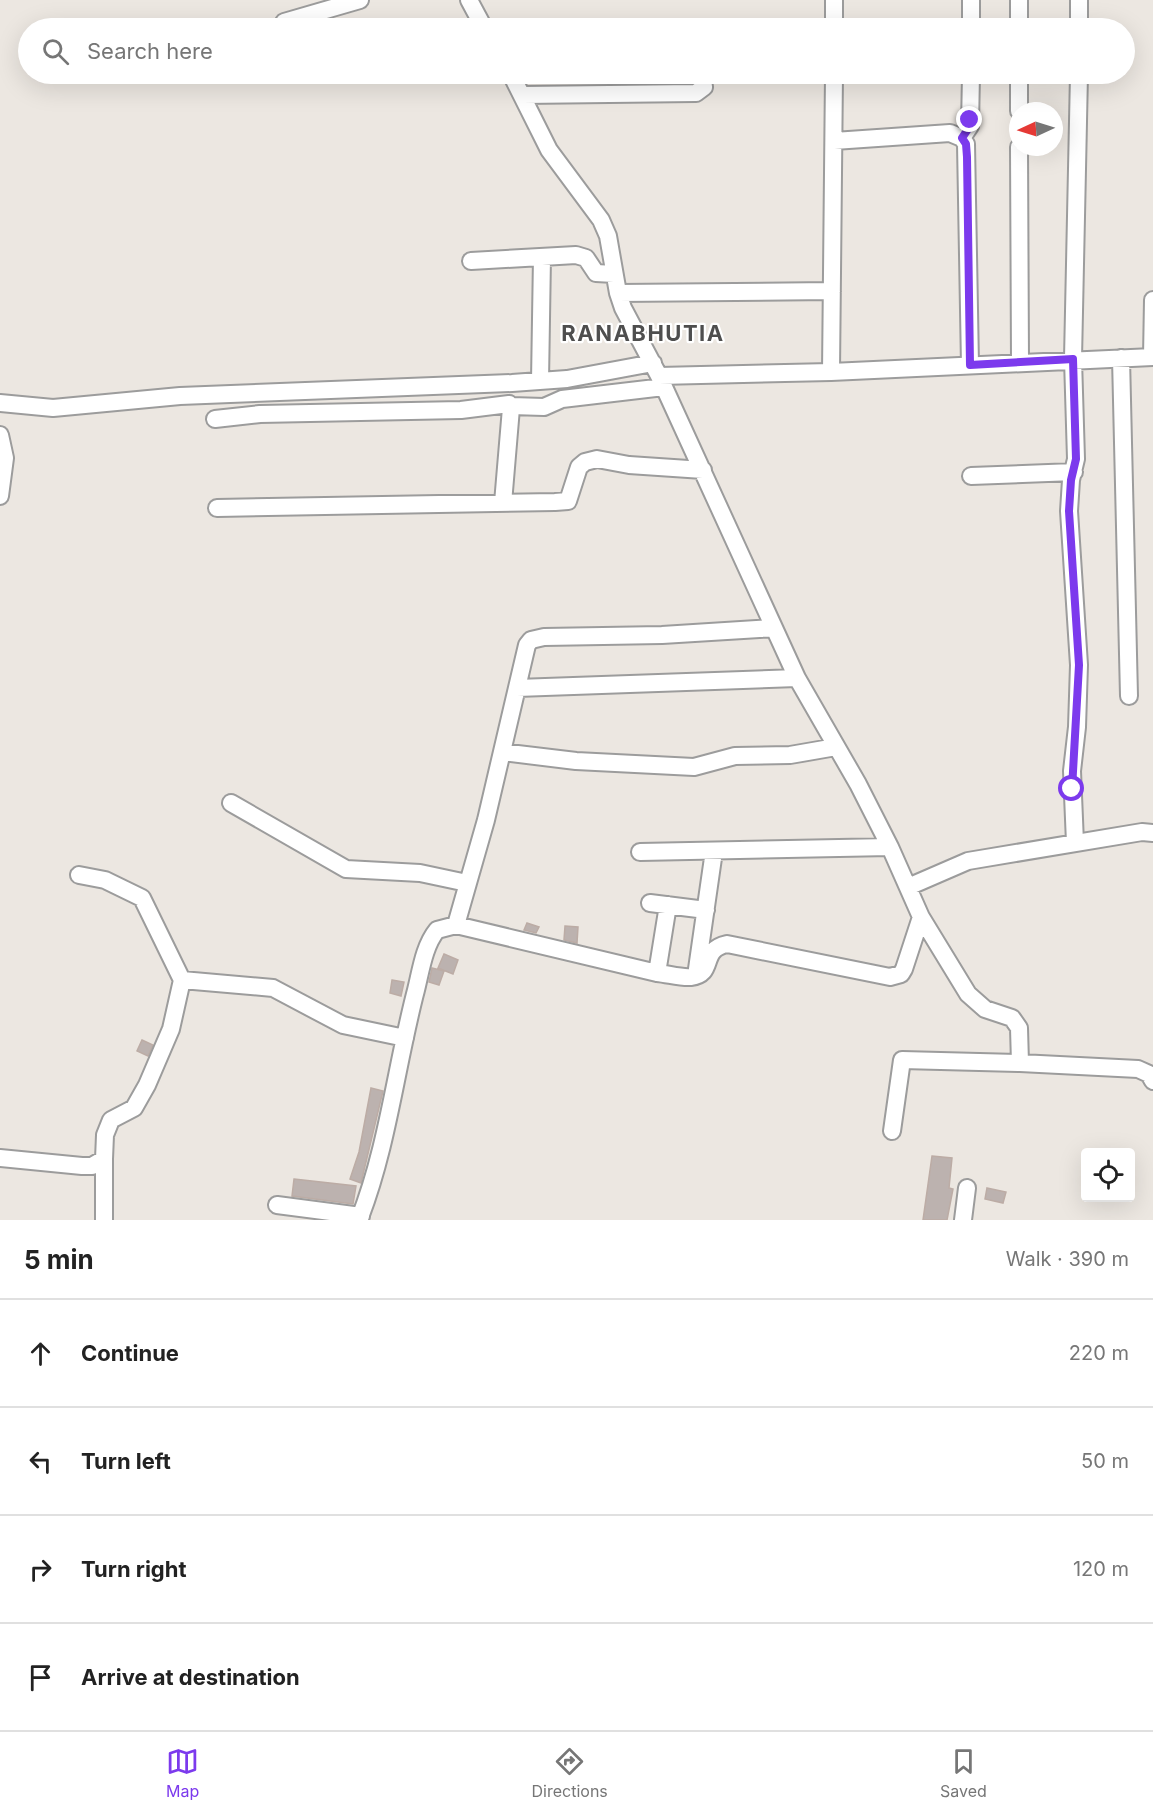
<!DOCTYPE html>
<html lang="en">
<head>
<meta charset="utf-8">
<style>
	body { margin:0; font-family:Inter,sans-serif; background:#f2f2f2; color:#222 }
	.controls { position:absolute; right:18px; bottom:18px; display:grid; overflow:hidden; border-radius:6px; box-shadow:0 6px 24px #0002 }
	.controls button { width:54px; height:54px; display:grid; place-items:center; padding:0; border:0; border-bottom:2px solid #e0e0e0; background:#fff; color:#222; font:30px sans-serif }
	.compass { position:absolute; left:1009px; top:102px; width:54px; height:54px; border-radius:50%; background:#fff; box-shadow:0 6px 24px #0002; rotate:266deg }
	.stop { position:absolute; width:18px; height:18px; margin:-14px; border:4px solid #7c3aed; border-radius:50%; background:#fff }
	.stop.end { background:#7c3aed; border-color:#fff; box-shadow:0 2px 6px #0008 }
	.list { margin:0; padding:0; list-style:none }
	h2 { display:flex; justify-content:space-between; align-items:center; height:78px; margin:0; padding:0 24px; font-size:26px }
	h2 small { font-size:20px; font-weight:400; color:#767676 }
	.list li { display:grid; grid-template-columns:39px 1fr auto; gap:18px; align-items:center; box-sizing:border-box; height:108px; padding:0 24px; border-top:2px solid #e0e0e0 }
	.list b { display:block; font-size:22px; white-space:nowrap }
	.list em { font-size:20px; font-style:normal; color:#767676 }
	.icon { flex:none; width:33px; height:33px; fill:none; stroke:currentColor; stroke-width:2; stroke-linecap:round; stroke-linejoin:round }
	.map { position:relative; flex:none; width:1153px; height:1220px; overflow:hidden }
	.search { position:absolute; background:#fff; box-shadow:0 6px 24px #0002; left:18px; right:18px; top:18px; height:66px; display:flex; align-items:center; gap:15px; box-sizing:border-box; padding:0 21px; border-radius:33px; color:#767676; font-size:22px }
	.sheet { height:510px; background:#fff }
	nav { display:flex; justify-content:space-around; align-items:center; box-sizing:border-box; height:84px; border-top:2px solid #e0e0e0; background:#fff; font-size:16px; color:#767676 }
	nav a { display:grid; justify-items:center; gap:3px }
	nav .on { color:#7c3aed }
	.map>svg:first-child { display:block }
	.building { fill:#bcb2af; stroke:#bcaca5; stroke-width:1.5 }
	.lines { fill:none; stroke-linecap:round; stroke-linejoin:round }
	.minor-casing { stroke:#9c9c9c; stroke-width:20 }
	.minor { stroke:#fff; stroke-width:16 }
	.route { stroke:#7c3aed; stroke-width:8 }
	.labels { text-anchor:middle; stroke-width:4.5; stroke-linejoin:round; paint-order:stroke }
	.district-label { font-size:22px; font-weight:bold; letter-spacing:1.5px; fill:#4e4e4e; stroke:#fff }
</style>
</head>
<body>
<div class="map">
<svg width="1153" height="1220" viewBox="0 0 1153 1220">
	<rect width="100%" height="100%" fill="#ece7e1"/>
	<!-- building -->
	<path class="building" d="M527 923 539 927 536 933 524 930Z
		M565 926 578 927 577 943 564 940Z
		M444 954 458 960 453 974 438 968Z
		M432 968 444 971 439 985 429 982Z
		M392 980 404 982 401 996 390 993Z
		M142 1040 153 1045 148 1056 137 1051Z
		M371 1088 383 1091 361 1183 350 1179 359 1152Z
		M932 1156 952 1158 949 1188 953 1189 947 1220H923Z
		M294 1179 356 1186 353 1204 292 1196Z
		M987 1188 1006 1192 1003 1203 985 1199Z"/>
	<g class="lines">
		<!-- minor casing -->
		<g class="minor-casing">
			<path id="minor" d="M469 0 484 28
				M1079 0V28
				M284 22 360 0
				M834 28V0
				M971 28V0
				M1019 28V0
				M511 74 549 150 601 220 608 236 618 293 623 308 659 376 797 678 858 784 890 847 921 917 968 994 985 1009 1012 1018 1019 1028 1020 1063 1138 1069 1149 1074 1153 1081
				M1019 74V111
				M523 95 696 93 704 87 702 74
				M962 138 970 126 971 74
				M834 141 950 133 962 138 966 144 970 365
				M1019 147 1020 362
				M471 261 576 255 586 258 596 273 614 274
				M618 293 832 291
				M1152 357 1153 300
				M1121 358 1129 696
				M831 372 834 74
				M659 376 831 372 1153 357
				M540 381 542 257
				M0 403 53 408 180 396 512 383 567 379 653 363
				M511 406 544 407 562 399 664 387
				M215 419 260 414 461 410 509 404 511 408 503 503
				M0 435 5 458 0 496
				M971 476 1074 472
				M217 508 555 502 568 501 579 467 585 462 597 459 629 465 703 470
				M517 688 797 678
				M502 752 576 761 694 767 735 756 790 755 836 747
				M231 803 346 869 420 873 467 883
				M1075 843 1072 771 1077 727 1079 665 1069 511 1071 480 1076 459 1073 359 1079 74
				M640 852 890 847
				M79 875 105 880 142 898 182 980
				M908 887 968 861 1142 832 1153 833
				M650 903 706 910
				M456 925 486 820 527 645 531 640 544 637 662 635 774 628
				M697 969 714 851
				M657 973 668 905
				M892 1131 902 1060 1020 1063
				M0 1158 82 1166H92L104 1159 105 1135 111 1120 134 1108 147 1085 171 1029 182 980 273 988 343 1025 405 1038
				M277 1205 361 1216
				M104 1220V1159
				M359 1220C388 1146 396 1066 416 990 421 970 424 946 437 930L456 925 657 973C668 974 681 978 691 977 716 974 699 950 727 944L890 977 901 974 904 969 921 917
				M963 1220 967 1188"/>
		</g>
		<!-- minor -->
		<use href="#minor" class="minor"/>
	</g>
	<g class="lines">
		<!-- route -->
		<path class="route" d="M970 120 968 129 962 138 966 144 967 157 970 365 1073 359 1076 459 1071 480 1069 511 1079 665 1072 789"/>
	</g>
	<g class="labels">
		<!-- district labels -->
		<g class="district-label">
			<text x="643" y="341">RANABHUTIA</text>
		</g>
	</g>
</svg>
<div class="controls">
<button><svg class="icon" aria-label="locate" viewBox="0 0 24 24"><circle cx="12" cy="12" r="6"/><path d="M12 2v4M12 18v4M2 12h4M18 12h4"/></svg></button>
</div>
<svg class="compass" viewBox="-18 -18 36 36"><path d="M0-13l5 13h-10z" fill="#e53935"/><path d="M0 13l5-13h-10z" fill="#767676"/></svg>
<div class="stop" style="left:1072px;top:789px"></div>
<div class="stop end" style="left:970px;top:120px"></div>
<div class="search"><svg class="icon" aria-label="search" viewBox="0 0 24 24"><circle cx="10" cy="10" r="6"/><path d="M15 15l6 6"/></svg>Search here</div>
</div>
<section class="sheet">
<h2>5 min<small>Walk · 390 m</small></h2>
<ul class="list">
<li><svg class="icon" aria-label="ahead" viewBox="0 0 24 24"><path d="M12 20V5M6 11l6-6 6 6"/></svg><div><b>Continue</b></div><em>220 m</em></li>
<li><svg class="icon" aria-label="left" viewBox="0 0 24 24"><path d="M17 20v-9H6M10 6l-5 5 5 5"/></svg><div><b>Turn left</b></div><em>50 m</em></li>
<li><svg class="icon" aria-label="right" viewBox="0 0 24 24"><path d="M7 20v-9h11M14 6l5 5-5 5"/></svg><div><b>Turn right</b></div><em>120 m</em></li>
<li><svg class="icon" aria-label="arrive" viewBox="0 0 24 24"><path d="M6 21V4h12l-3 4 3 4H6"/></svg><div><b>Arrive at destination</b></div></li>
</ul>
</section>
<nav>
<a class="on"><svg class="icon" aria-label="map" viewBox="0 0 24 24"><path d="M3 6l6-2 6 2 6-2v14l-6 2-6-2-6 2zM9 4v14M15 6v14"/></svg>Map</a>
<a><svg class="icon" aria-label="directions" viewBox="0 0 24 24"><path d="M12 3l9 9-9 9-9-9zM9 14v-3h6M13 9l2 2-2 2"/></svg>Directions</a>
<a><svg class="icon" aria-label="saved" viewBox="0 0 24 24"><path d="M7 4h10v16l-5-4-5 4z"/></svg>Saved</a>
</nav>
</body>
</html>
